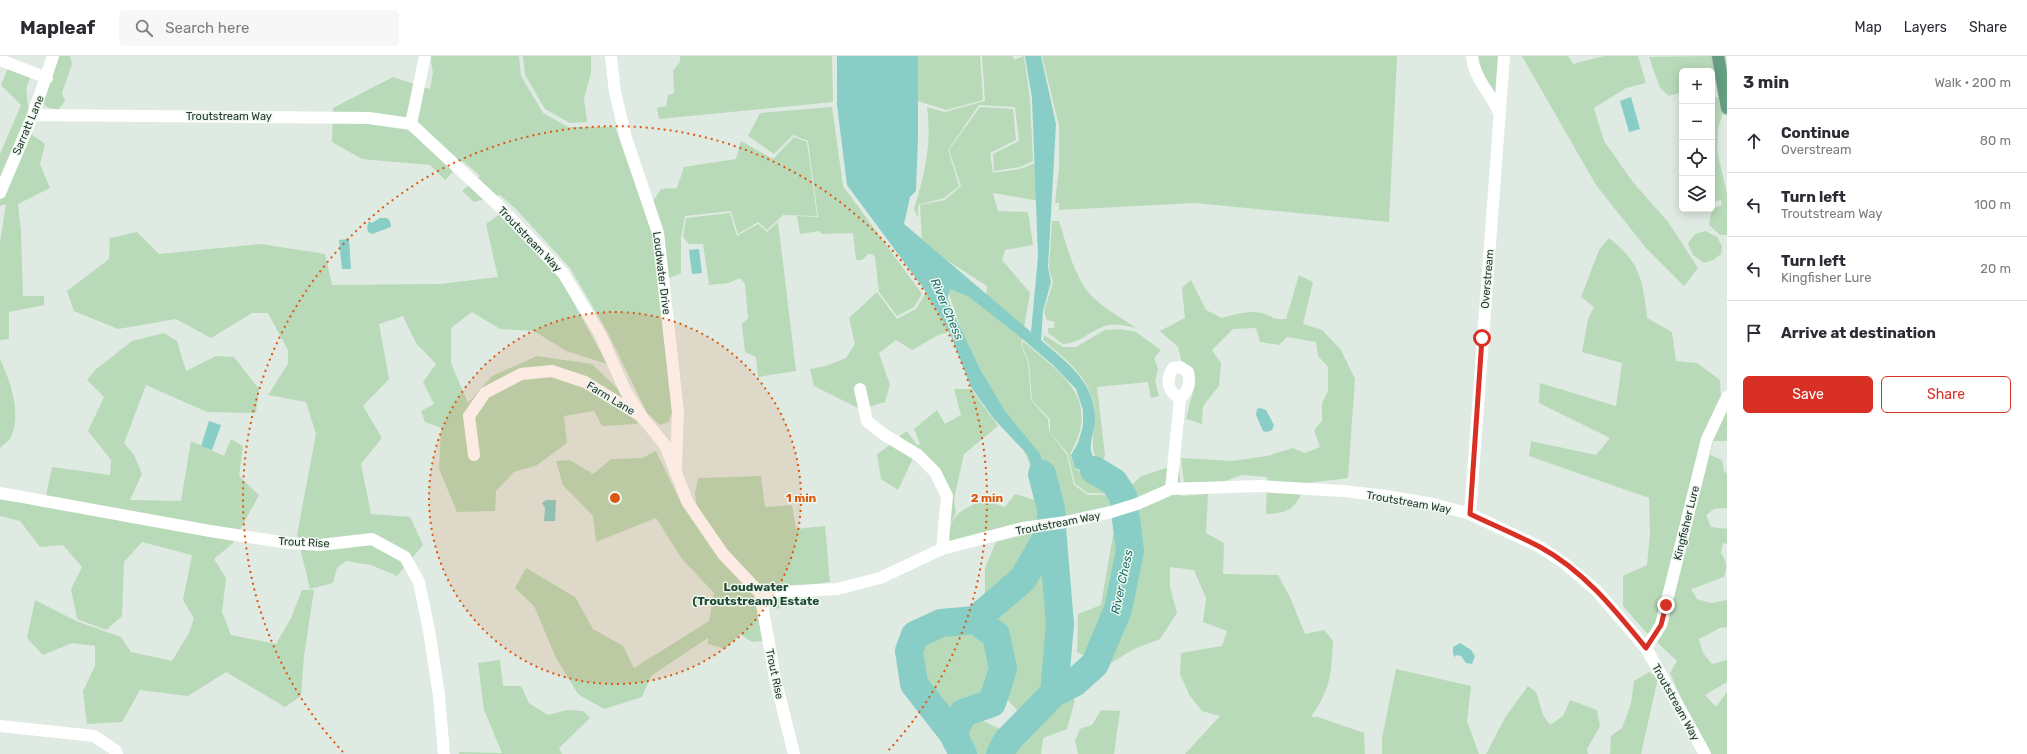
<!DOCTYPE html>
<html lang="en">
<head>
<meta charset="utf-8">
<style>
	body { margin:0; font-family:Rubik,sans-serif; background:#f7f7f7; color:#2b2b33 }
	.controls { position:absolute; right:12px; top:12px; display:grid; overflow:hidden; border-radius:6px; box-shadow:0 2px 10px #0003 }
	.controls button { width:36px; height:36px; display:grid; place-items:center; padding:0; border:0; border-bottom:1px solid #e1e1e2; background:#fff; color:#2b2b33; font:20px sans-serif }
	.stop { position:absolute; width:12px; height:12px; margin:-9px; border:3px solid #d93025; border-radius:50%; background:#fff }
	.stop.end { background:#d93025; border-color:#fff; box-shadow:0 1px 4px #0008 }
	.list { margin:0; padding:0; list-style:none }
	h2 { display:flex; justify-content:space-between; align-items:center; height:52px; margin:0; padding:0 16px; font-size:17px }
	h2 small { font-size:13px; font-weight:400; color:#7c7c81 }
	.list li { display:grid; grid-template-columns:26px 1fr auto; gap:12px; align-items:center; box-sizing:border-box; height:64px; padding:0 16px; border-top:1px solid #e1e1e2 }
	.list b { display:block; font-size:15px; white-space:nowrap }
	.list p { margin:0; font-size:13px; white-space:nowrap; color:#7c7c81 }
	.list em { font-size:13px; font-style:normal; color:#7c7c81 }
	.actions { display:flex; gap:8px; padding:12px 16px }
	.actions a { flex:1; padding:9px 0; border:1px solid #d93025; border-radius:6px; text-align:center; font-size:14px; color:#d93025 }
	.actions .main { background:#d93025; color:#fff }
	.icon { flex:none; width:22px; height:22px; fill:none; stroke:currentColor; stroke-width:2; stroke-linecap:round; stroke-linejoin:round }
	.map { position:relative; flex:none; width:1727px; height:698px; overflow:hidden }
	header { display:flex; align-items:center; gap:24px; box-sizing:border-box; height:56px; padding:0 20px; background:#fff; border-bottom:1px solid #e1e1e2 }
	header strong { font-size:19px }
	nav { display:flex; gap:22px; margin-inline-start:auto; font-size:14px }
	.search { width:280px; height:36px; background:#f7f7f7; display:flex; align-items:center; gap:10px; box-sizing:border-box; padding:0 14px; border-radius:6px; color:#7c7c81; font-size:15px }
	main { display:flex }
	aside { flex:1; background:#fff }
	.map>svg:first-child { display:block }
	.green { fill:#b8dab8 }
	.water { fill:#88cdc6 }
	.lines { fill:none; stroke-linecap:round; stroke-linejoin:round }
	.river { stroke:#88cdc6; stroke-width:28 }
	.major-casing { stroke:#bcc4c0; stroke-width:14 }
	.minor { stroke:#fff; stroke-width:12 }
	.major { stroke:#659e80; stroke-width:12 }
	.route { stroke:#d93025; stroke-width:5 }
	.ring { fill:none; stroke:#de570e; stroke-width:2; stroke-dasharray:2 4 }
	.labels { text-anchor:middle; stroke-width:3; stroke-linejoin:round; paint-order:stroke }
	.street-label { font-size:11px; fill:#21392c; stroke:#eff7f1 }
	.water-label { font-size:12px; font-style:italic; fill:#1d726a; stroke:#eff7f1 }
	.neighbourhood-label { font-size:12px; font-weight:bold; fill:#1e4a33; stroke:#eff7f1 }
	.centre { fill:#de570e; stroke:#eff7f1; stroke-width:2 }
	.ring-label { font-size:12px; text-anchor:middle; font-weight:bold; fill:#de570e; stroke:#eff7f1; stroke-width:3; stroke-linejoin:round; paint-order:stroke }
</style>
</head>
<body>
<header>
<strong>Mapleaf</strong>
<div class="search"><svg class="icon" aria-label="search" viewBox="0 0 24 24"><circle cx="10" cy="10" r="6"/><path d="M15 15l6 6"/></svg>Search here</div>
<nav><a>Map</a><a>Layers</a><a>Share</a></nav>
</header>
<main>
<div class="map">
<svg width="1727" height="698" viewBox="0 0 1727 698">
	<rect width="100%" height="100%" fill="#dfeae2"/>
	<!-- green -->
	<path class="green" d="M51 0H70L72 8 62 37 65 45 58 54 46 51 41 42Z
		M430 0H519L521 20 543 57 568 71H615L653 179 672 356 669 366 660 369 647 357 607 275 570 212 516 153 500 139 474 146 462 135 480 120 463 105 445 124 430 109 362 103 332 86 333 52 393 21 430 33 433 17Z
		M523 0H591V17L584 42 587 66 570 67 545 53 525 19Z
		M680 0H832L833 46 659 63 657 52 666 50 668 39 674 37 673 15 680 6Z
		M918 0H980L983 44 946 54 909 42Z
		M982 0H1013L1014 4 1024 0 1030 43 1033 105 1020 111 994 115 993 98 1019 85 1015 51 979 49 948 94 959 130 944 142 918 149V162L914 153C925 116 932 89 927 51L945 56 985 45Z
		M1042 0H1397L1389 166 1195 147 1059 154V147H1055L1059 112V70Z
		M1478 0H1501L1496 39 1478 10Z
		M1522 0H1568L1573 8 1604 0H1638L1646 27 1626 32 1594 52 1604 85 1632 125 1668 166 1698 212 1684 230 1646 192 1596 129Z
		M1712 0 1714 17 1712 19V15H1682V36L1669 40 1660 32 1649 1Z
		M8 12 31 20 26 32 31 78 45 88 40 108 50 132 18 148 21 176 23 240H44V249L9 256V283L0 284V187L6 148 0 150V98L21 49 1 29Z
		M1712 41 1720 42 1725 51 1718 72 1717 95 1727 138V179H1720L1709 169 1712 153 1722 149 1721 144 1712 146Z
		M832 51 843 130 922 238 914 251 897 260 879 236 875 201 872 198H868L862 204H856L853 177 821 178 820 175 800 178 797 160 818 161 808 85 793 79 774 98 748 80 760 57Z
		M980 51 1013 53 1016 84 990 97 993 117 1020 113 1041 105 1040 145 993 137 998 155 1028 156 1033 189 1005 194 1002 204 1030 237 1021 289 1028 307 1031 344 1048 363 1049 375 1067 399 1074 429 1088 439H1113L1125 437 1126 446 950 486C945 461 964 452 984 444L1005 451 1015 438 1035 444 1029 406 1011 366 966 289 946 228 986 247 987 230 922 188 920 149 945 144 961 130 949 94Z
		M794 81 807 86 817 160 783 159 767 174 758 166 738 178 731 155 685 160 681 182V217L665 224 652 147 661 133 677 132 684 111 736 103 741 85 773 103Z
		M730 157 737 180 758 168 767 176 778 166 796 315 758 321 756 301 745 296 742 268 748 262 745 228 740 222 729 227 709 229 703 188H689L683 181 686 162Z
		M500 158 559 220 607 308 566 295 534 275 500 273 472 256 451 272V307L468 347 492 320 537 300 592 308 620 335 638 368 602 370 594 355 564 360 567 387 537 409 514 416 496 435 495 455 457 456 439 413 441 372 425 366 421 355 434 348 423 326 436 308 416 287 403 260 379 268 389 323 363 350 382 382 361 408 371 458 410 461 423 489 397 520 371 509 346 505 337 512 333 527 310 533 297 479 316 378 306 346 268 339 288 308V294L268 257H252L211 282 176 263 118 273 74 255 67 235 109 203 110 182 137 176 159 198 261 188 325 198 332 229 440 228 498 221 486 168Z
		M1052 165H1059C1066 187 1072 212 1085 232 1097 249 1119 260 1136 272 1126 270 1113 266 1102 271 1088 277 1079 287 1063 288L1048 277V272H1054L1055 266 1047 264 1044 256 1053 226 1049 212Z
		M1705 175 1717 181 1722 190 1721 198 1713 204 1704 207 1693 199 1688 187 1695 178Z
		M1609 182C1640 206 1643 224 1647 262L1672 276 1676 305 1697 307 1720 324 1721 343 1727 346V385H1713L1710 399 1722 404 1724 415 1727 418V452L1714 453 1706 459 1711 471 1727 473V488L1723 487 1721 497C1727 506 1727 511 1724 521L1691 533 1697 543 1711 547 1727 544V571L1720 572 1699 583 1703 597 1712 608 1727 604V626L1705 639 1716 651 1727 636V698H1710L1690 662 1670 617 1677 605 1644 574 1623 550V520L1647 509 1650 478 1649 442 1529 400 1531 385 1596 399 1610 382 1539 347 1540 327 1616 350 1622 307 1582 296 1588 263 1594 251 1581 241 1599 194Z
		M1299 219 1313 226 1303 268 1322 274 1341 294 1355 323 1348 422 1307 427C1295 450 1294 457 1266 458L1267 421 1242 419 1222 426H1184L1181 402 1233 405 1267 400 1293 392 1305 397 1320 391 1314 374 1322 365V347L1328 335V311L1318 300 1316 286 1287 281 1279 289 1260 286 1256 272 1233 273 1212 294 1221 307 1219 330 1203 350 1202 368 1186 363 1194 332V317L1184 316 1178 291 1160 275 1185 262 1182 232 1191 224 1206 254 1222 262C1234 259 1249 254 1261 257 1272 259 1271 264 1286 263Z
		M930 230 945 234 959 273 938 279 912 294 896 284 879 297 890 329 885 346 868 351 858 352 814 330 810 313 826 310 846 302 855 288 849 262 877 236 897 263 916 253Z
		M1120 273 1136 276 1161 294 1154 302 1158 313 1155 325 1159 340 1151 342 1148 326 1097 331 1105 399 1101 409C1084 391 1100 366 1093 344 1084 316 1064 302 1043 284L1044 279 1063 291H1076L1105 274Z
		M164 277 177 285 186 315 216 300 234 301 259 333 256 357 207 356 146 329 124 387 134 399 142 418 130 444 181 445 191 385 224 400 231 383 243 390 239 420 259 439 233 487 214 503 226 522 222 556 231 579 276 588 291 562 302 534H314L304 600 301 640 285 651 226 616 188 640 140 634 122 666 87 668 83 635 95 610V590L72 587 43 599 27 582 35 544 76 565 121 581 131 596 172 605 189 577 194 562 183 544 192 499 142 486 124 506 122 560 106 574 77 563 71 533 82 511 63 489 40 491 20 465 0 460V444L44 449 52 411 110 419 111 404 88 375 104 341 87 324 95 314 132 285Z
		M1023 285C1062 319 1102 342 1070 398L1075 413 1102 425 1113 438 1088 437 1075 428 1068 398 1050 376V363L1032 344 1029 307 1022 289Z
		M0 303C10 325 22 356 11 381 9 385 3 389 0 392Z
		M954 333H971L998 370 964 398 954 443 956 457 947 474 950 439 914 400 898 434 881 423 877 398C888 392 895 382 907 375L917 389 920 388 914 373 937 354 945 368 961 359Z
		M656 395 681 447 700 471 695 438 698 422 761 420 765 451 792 449 796 473 825 470 830 526 807 529 778 553 754 540 763 585 752 586 740 578 725 593 708 588V582L651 620 642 641 604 653 578 638 556 602 534 550 515 532 526 512 575 541 593 573 623 590 634 612 709 565 714 537 682 503 656 462 596 486 593 460 563 429 556 405 570 404 593 418 611 403 642 402Z
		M1179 408 1181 440 1208 438 1206 477 1224 487 1223 518 1278 519 1290 541 1305 578 1324 574 1333 585C1331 619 1331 632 1311 661H1318L1364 677 1365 698H1185L1220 660 1202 655 1190 640 1180 618 1181 597 1222 590 1227 575 1203 566 1206 542 1194 514 1170 511V531L1177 557 1160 583 1134 593 1106 610 1077 596 1078 558 1101 549 1113 479 1130 457 1126 435 1141 420Z
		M1041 475 1048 520 1051 559 1047 630 1075 644 1067 673 1043 682 1041 698H970L960 679 979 663 1000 673 1019 656 1001 637 1011 608 1002 573 985 562V512L996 486Z
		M972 571 992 584C996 604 1002 631 980 644 965 653 961 647 949 663L931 644 919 617 916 597 920 585 945 572Z
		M500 604 503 630H521L529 647 548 659 567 654 583 655 590 662 559 692 562 698H459V696L502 697 484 654 478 607Z
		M1396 613 1471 630 1467 665 1479 698H1382V682Z
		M1649 616 1658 622 1641 698H1610L1611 680 1622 672 1631 648 1634 625Z
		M1528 630 1536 636 1543 659 1550 669 1563 660 1570 644 1597 654 1600 670 1587 693 1588 698H1486L1506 660Z
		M1101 654 1120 655 1114 698H1078L1075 685 1080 673 1092 669Z"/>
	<!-- water -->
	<path class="water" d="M837 0H918V81L916 135 910 141 904 168 1031 276 1038 201 1032 42 1025 0H1041L1056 68 1048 211 1051 226 1043 255 1041 284C1066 306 1095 326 1095 362 1096 372 1089 385 1091 395 1095 410 1112 415 1120 427 1122 430 1123 434 1124 438L1118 442 1103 424 1075 412 1071 399 1078 387 1083 370V354L1076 333 1054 310 1019 280 968 240 950 233 947 244 980 313 1005 355 1040 398 1050 426 1056 455 1045 457 1028 399 994 363 971 331 949 275 924 233 847 129 837 49Z
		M1631 41 1640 73 1629 76 1620 45Z
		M380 162H387L390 165 391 171 372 178 368 176 367 171 369 165 372 167Z
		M349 183 351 213H342L339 184Z
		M699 193 702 217 692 218 689 194Z
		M1260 352 1266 354 1274 369 1272 374 1267 376 1263 375 1256 359 1257 353Z
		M209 365 221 369 212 394 201 390Z
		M546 444H556L555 465H544L545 452 542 447Z
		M1460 587 1471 594 1475 600 1472 608 1466 607 1461 600 1457 599 1455 601 1453 598V591Z"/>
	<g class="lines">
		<!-- river -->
		<path class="river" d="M1052 472 1060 568 1054 637
			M953 678 963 657 992 647 1003 613 996 579 975 564
			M963 698 953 678 914 628 909 595 915 579 941 567 975 564 1023 523 1052 472 1051 453 1042 418
			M1000 698 1007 685 1054 637 1074 627 1095 608 1118 553 1130 495 1123 440 1114 426 1094 414"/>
		<!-- major casing -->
		<g class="major-casing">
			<path id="major" d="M1718 0 1727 52"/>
		</g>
		<!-- minor -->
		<path class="minor" d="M611 0 615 36 626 82 658 177 678 356 676 413
			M1472 0C1474 23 1491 37 1499 57
			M0 4 47 22
			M33 59 369 62 411 68 498 149 563 217 600 278 625 334 642 361 665 389 688 447 723 498 760 537 837 533 880 522 942 493 1023 472 1066 466 1108 457 1137 448 1171 433 1259 430 1343 435 1386 440 1433 448 1470 458 1540 491 1564 507 1597 535 1646 592 1705 698
			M411 68 425 0
			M0 137 33 59 53 0
			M860 333 867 365 883 378 918 399 935 416 947 440 942 493
			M474 399 469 360 485 337 521 318 552 315 585 326 639 359
			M1171 433 1180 343C1168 335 1165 325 1173 312L1180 311 1188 316C1191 328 1188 334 1180 343
			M0 437 210 475 288 487 320 489 372 483 405 501 419 526 430 580 439 640 444 698
			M1470 458 1504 0
			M760 537 775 622 794 698
			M1646 592 1661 569 1707 383 1727 341
			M0 670 94 680 115 694 117 698"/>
		<!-- major -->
		<use href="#major" class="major"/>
	</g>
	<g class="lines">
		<!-- route -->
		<path class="route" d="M1482 282 1470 458C1493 469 1517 479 1540 491 1583 514 1615 554 1646 592L1661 569 1666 549"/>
	</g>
	<!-- distance rings -->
	<circle cx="615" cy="442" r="186" fill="#de570e" fill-opacity=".12"/>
	<g class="ring">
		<circle cx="615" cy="442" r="186"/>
		<path d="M343 696A372 372 0 1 1 887 696"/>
	</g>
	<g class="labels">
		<!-- street labels -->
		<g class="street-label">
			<text x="229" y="64">Troutstream Way</text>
			<text transform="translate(28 69) rotate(-67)" y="4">Sarratt Lane</text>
			<text transform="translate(530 183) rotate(46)" y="4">Troutstream Way</text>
			<text transform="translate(662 217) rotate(83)" y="4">Loudwater Drive</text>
			<text transform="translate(1487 223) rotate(-85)" y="4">Overstream</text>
			<text transform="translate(611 342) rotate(31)" y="4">Farm Lane</text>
			<text transform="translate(1409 446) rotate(10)" y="4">Troutstream Way</text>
			<text transform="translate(1058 467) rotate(-11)" y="4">Troutstream Way</text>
			<text transform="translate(1686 467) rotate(-76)" y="4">Kingfisher Lure</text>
			<text transform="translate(304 486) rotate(3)" y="4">Trout Rise</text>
			<text transform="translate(775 618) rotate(78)" y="4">Trout Rise</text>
			<text transform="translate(1676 646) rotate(61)" y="4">Troutstream Way</text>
		</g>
		<!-- water labels -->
		<g class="water-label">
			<text transform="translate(947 253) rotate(67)" y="4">River Chess</text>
			<text transform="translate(1122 526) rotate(-78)" y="4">River Chess</text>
		</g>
		<!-- neighbourhood labels -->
		<g class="neighbourhood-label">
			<text x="756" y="535">Loudwater<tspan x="756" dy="14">(Troutstream) Estate</tspan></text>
		</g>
	</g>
	<circle cx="615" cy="442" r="6" class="centre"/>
	<g class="ring-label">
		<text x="801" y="446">1 min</text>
		<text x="987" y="446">2 min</text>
	</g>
</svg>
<div class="controls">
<button>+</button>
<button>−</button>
<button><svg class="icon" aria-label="locate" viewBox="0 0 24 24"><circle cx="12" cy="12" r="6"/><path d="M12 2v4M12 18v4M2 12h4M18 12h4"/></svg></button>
<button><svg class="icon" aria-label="layers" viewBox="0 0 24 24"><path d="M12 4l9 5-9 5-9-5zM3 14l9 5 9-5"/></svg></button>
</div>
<div class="stop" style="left:1482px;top:282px"></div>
<div class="stop end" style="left:1666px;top:549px"></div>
</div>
<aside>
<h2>3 min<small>Walk · 200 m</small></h2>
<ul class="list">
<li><svg class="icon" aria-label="ahead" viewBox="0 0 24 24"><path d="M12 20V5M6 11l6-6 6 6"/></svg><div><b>Continue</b><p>Overstream</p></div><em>80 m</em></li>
<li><svg class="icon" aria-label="left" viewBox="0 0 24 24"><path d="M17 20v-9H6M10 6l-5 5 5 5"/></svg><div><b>Turn left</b><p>Troutstream Way</p></div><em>100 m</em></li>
<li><svg class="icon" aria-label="left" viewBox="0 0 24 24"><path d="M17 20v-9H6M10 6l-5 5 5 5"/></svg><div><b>Turn left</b><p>Kingfisher Lure</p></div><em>20 m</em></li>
<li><svg class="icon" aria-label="arrive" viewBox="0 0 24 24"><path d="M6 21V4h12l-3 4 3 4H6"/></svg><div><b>Arrive at destination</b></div></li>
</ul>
<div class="actions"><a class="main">Save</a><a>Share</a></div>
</aside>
</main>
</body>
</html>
